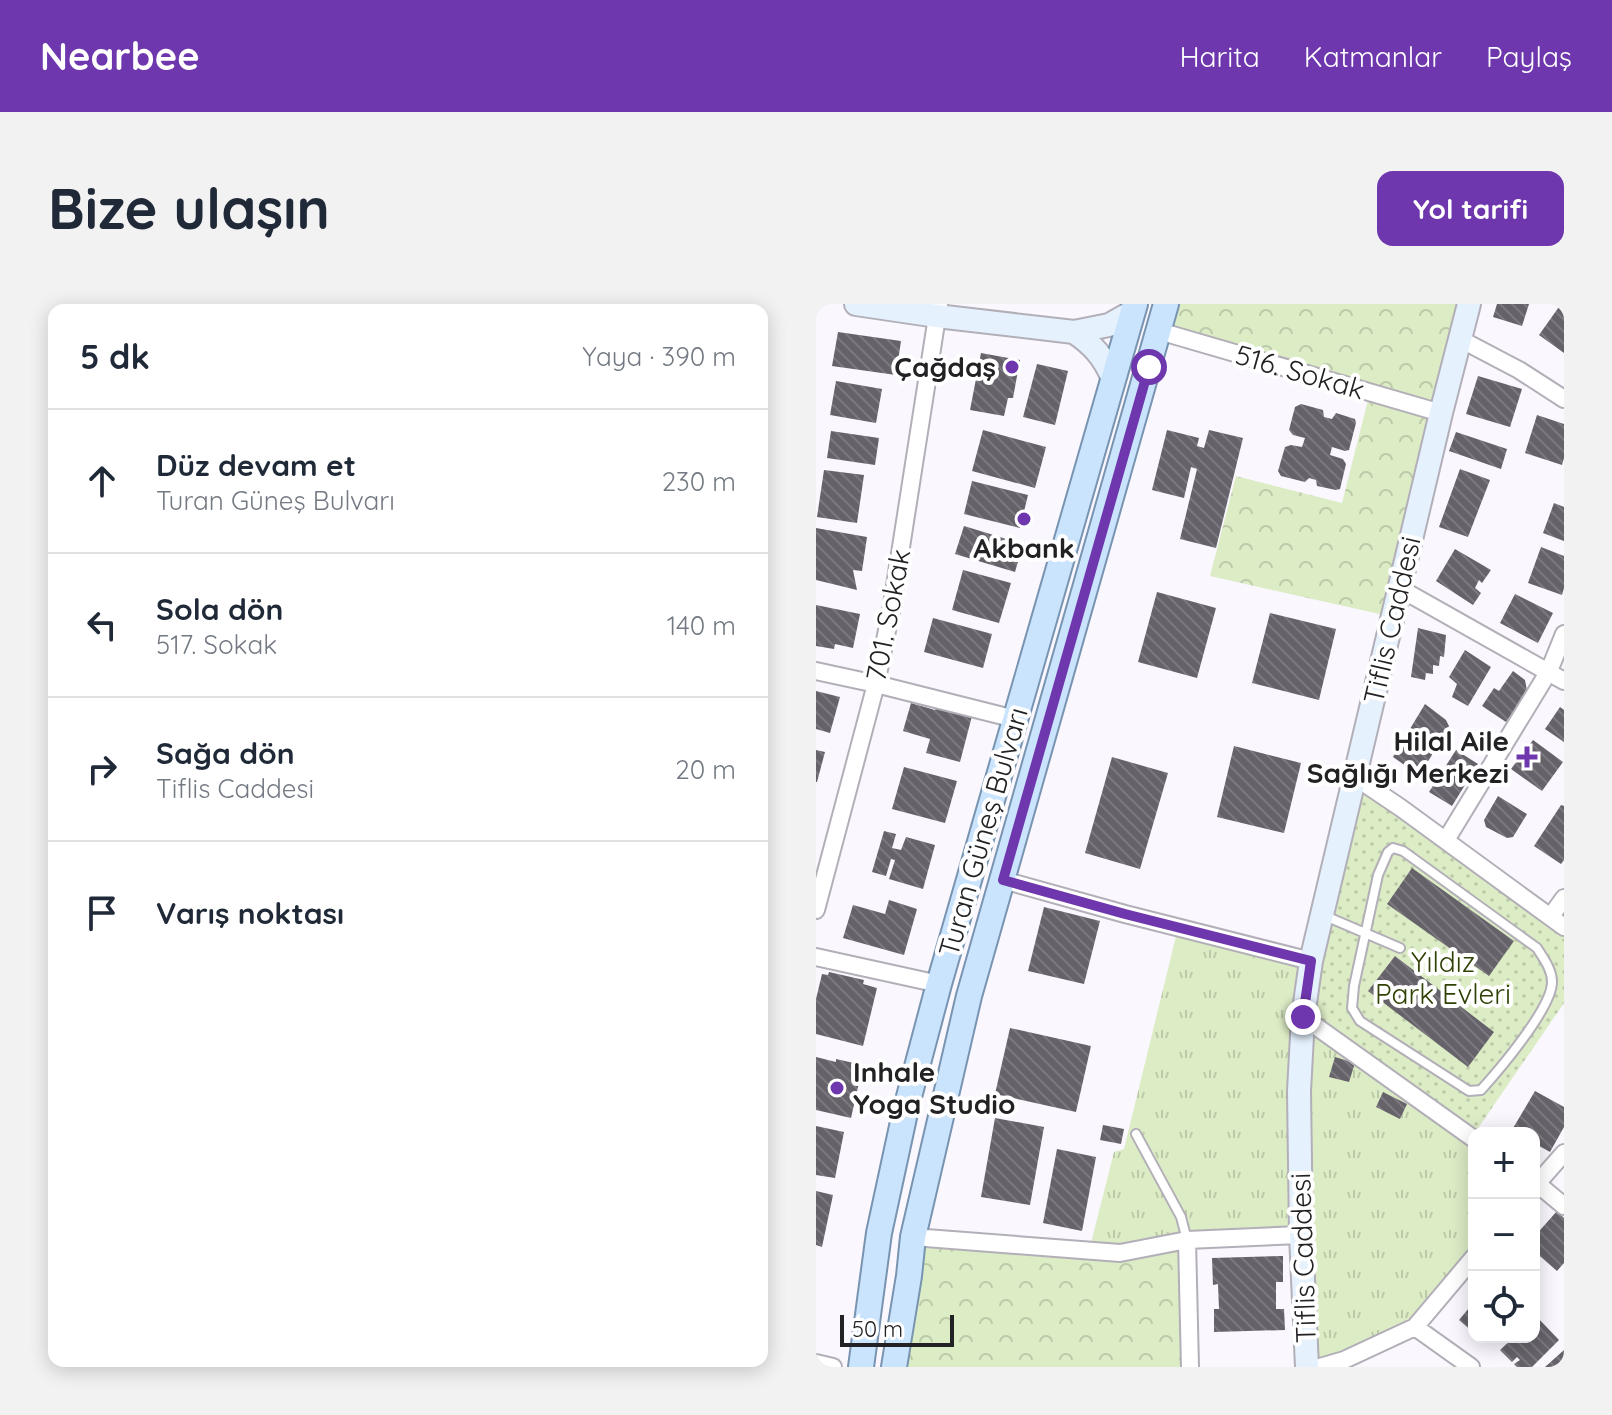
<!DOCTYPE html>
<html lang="tr">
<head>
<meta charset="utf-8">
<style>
	body { margin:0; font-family:Quicksand,sans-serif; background:#f2f2f3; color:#1f2937 }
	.controls { position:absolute; right:24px; bottom:24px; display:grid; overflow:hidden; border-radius:16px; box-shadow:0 4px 20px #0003 }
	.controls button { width:72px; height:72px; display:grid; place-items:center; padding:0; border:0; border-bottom:2px solid #e0e1e3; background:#fff; color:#1f2937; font:40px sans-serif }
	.scale { position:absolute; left:24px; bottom:20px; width:114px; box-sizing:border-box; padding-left:8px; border:4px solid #222124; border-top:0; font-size:22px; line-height:28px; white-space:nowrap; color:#222124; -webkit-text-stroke:6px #fff; paint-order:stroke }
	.stop { position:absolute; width:24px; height:24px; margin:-18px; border:6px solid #6f37ad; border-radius:50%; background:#fff }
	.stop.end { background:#6f37ad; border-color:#fff; box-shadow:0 2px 8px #0008 }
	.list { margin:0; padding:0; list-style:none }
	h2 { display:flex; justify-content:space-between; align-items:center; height:104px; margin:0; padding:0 32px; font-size:34px }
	h2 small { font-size:26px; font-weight:400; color:#747a83 }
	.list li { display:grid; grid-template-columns:52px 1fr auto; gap:24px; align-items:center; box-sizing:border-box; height:144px; padding:0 32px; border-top:2px solid #e0e1e3 }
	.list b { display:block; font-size:30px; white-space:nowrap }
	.list p { margin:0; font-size:26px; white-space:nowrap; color:#747a83 }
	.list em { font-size:26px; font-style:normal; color:#747a83 }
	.icon { flex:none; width:44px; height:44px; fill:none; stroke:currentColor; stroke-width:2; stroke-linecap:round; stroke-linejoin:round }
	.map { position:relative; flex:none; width:748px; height:1063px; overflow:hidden; border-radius:16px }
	header { display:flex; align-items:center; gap:48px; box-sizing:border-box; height:112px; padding:0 40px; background:#6f37ad; color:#fff }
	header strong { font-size:38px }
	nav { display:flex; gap:44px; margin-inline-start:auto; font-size:28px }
	.intro { display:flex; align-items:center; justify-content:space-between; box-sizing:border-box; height:192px; padding:0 48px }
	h1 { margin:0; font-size:56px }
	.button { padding:20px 36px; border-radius:16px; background:#6f37ad; color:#fff; font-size:28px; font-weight:700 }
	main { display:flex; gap:48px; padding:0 48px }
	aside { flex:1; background:#fff; border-radius:16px; box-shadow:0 4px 20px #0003 }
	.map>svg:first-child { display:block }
	.grass { fill:url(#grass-tufts) }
	.park { fill:url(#park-crowns) }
	.garden { fill:url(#garden-dots) }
	.building { fill:url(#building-back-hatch) }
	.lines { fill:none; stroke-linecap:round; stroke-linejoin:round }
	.lane-casing { stroke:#b3afb8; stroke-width:12 }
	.street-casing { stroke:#b3afb8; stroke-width:20 }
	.secondary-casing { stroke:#b3afb8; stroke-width:26 }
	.primary-casing { stroke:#7994b0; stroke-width:28 }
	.lane { stroke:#fff; stroke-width:8 }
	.street { stroke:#fff; stroke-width:16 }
	.secondary { stroke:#e5f2fe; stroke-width:22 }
	.primary { stroke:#cbe4fd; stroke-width:24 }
	.route { stroke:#6f37ad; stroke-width:10 }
	.poi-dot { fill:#6f37ad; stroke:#fff; stroke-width:3 }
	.labels { text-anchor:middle; stroke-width:8; stroke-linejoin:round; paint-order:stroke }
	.poi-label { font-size:28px; font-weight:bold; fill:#222124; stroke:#fff; text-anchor:end }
	.street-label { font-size:28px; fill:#222124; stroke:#fff }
	.park-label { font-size:28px; fill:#304105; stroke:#fff }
</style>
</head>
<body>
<header>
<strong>Nearbee</strong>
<nav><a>Harita</a><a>Katmanlar</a><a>Paylaş</a></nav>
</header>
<div class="intro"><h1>Bize ulaşın</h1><a class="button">Yol tarifi</a></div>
<main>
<aside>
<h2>5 dk<small>Yaya · 390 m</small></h2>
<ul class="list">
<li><svg class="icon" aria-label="ahead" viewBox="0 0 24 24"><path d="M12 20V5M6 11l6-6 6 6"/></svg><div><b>Düz devam et</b><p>Turan Güneş Bulvarı</p></div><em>230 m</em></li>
<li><svg class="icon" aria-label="left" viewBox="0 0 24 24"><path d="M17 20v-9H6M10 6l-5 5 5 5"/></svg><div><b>Sola dön</b><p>517. Sokak</p></div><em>140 m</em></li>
<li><svg class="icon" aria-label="right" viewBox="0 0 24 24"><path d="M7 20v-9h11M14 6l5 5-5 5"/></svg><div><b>Sağa dön</b><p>Tiflis Caddesi</p></div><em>20 m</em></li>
<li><svg class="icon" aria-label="arrive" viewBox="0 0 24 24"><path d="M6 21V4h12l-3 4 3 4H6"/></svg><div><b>Varış noktası</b></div></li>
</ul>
</aside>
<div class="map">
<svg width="748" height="1063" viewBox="0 0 748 1063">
	<defs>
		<pattern id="grass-tufts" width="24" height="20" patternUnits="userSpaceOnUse" patternTransform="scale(2)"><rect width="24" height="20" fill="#dcecc5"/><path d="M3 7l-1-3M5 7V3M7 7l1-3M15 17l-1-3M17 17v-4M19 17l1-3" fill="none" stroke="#bccaa9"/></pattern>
		<pattern id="park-crowns" width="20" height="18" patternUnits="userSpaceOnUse" patternTransform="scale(2)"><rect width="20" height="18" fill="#dcecc5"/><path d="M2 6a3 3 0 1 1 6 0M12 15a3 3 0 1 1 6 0" fill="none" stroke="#bccaa9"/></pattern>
		<pattern id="garden-dots" width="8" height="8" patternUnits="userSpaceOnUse" patternTransform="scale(2)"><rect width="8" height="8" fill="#dcecc5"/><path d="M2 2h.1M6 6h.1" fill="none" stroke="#bccaa9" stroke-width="1.8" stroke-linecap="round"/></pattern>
		<pattern id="building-back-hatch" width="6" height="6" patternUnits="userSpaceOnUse" patternTransform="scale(2)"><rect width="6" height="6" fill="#66626a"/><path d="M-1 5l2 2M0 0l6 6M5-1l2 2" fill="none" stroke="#7c787f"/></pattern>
	</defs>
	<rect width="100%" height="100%" fill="#faf7fe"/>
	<!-- grass -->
	<path class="grass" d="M362 624 495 657 658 835V953L599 1023 491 1063 485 931 273 947 298 848 308 845Z"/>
	<!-- park -->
	<path class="park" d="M350 0H653L577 313 394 272 420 172 526 199 554 88 343 27Z
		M97 933 304 949 371 936 374 1063H78Z"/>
	<!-- garden -->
	<path class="garden" d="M539 473 748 623V699L656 833 487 713Z"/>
	<!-- building -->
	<path class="building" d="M681 0H713L706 22 677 13Z
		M745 0H748V49L723 31Z
		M22 28 85 37 80 71 16 62Z
		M165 49 204 56 197 94H192L188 112 154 106Z
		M221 60 252 67 239 121 207 113Z
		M662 72 706 85 694 123 650 110Z
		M20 77 66 85 60 119 14 111Z
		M485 100 507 106 508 113 516 115 520 109 539 115 540 119 533 146 529 147 516 143 514 151 527 155 530 160 524 185 520 186 501 182 500 176 493 174 489 178 465 172 462 167 469 143 475 141 486 143 489 134 477 131 473 126 479 103Z
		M721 111 748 120V154L746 161 709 149Z
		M167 126 230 143 219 184 156 167Z
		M351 126 383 134 381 142 388 144 393 126 427 134 400 244 364 235 381 165 375 163 368 194 336 186Z
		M15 127 63 134 59 161 11 154Z
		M640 128 691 145 685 165 633 147Z
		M644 165 674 176 652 233 623 223Z
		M8 166 48 171 41 219 1 213Z
		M156 177 212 191 204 224 148 210Z
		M738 199 748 203V237L727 229Z
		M148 222 207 240 199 268 139 250Z
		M0 224 51 233 46 267 37 266 41 286 0 276Z
		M725 243 748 252V284L746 291 712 279Z
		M639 245 675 266 666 279 663 276 659 284 665 289 657 301 620 277Z
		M147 266 195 279 183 319 136 306Z
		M341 288 400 304 381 374 322 358Z
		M699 290 737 309 722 339 684 319Z
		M0 301 44 310 37 344 19 340 18 345 0 342Z
		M454 309 520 325 503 396 436 379Z
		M117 314 176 330 167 364 108 348Z
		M602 324 630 331 628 353 624 352 623 362 617 361V370L610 369 609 376 595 373Z
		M649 346 675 363 652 402 636 393 641 380 633 373Z
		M697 367 709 376 711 387 690 418 666 402 678 384 683 387Z
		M0 387 24 393 14 429 0 425Z
		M95 399 119 406 121 403 156 412 144 458 110 449 114 435 87 427Z
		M609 400 630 416 633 422 607 466 601 465 597 467 577 453Z
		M744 403 748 406V438L729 425Z
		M717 436 747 458 726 487 695 465Z
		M418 442 485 459 468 529 401 513Z
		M0 446 9 448 1 478H0Z
		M640 446 662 460 636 502 613 488Z
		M296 453 352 469 324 565 269 549Z
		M88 463 141 477 129 519 76 505Z
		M682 492 711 510 697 533 691 534 670 523 668 516Z
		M745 501 748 502V556L745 560 718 542Z
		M68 527 80 530 76 544 85 546 90 533 119 541 107 585 73 575 79 556 75 555 70 572 56 568Z
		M596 564 698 637 673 672 571 600Z
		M73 596 101 605 88 651 27 634 37 601 69 610Z
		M228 603 284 617 268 680 212 667Z
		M579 652 678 728 652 763 552 687Z
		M13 668 48 676 47 680 61 684 47 742 0 730V695L6 670 12 671Z
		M194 724 275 742 260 808 179 790Z
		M0 753 20 758V755L47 761 35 814 0 806Z
		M519 753 539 759 533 778 513 773Z
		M719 787 748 803V823L734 848 718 839V829H701L696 826Z
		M567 788 591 800 584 815 560 803Z
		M179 814 228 823 214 901 165 893Z
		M287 821 308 825 305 840 284 836Z
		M0 822 28 828 19 874 0 871Z
		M241 845 280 853 266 927 227 919Z
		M0 887 17 891 6 943 0 941Z
		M741 907 748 914V959L741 967 718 947V933Z
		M467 952V978H460V1005H468L469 1026 398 1028V1005H403L402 980 397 981 396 954Z
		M658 998V1029L643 1016Z
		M720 1012 743 1036 716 1063H701L698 1060 704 1056 701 1053 696 1058 684 1046 698 1033H718V1014Z
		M748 1046V1063H729Z"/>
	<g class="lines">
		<!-- lane casing -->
		<g class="lane-casing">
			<path id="lane" d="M577 544 587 547 721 644C727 654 736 665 736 678 736 704 683 766 665 786L653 787 544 717 536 704 538 682 562 571 572 548Z
				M507 611 584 644
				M320 830 365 913 371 936"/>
		</g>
		<!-- street casing -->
		<g class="street-casing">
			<path id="street" d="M343 27 625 109
				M644 35 703 66 748 95
				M583 284 748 377
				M0 367 60 380 199 415
				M539 473 585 504 748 623
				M630 536 733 367 748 330
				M187 576 309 610 495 657
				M0 606 60 380 75 307 123 0
				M735 612 748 594
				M0 653 123 680
				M487 713 658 835
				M718 877 748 902
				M718 883 748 849
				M97 933 304 949 371 936 485 931
				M371 936 374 1063
				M599 1023 655 1063
				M0 1059 17 1063
				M504 1063 528 1056 599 1023 658 953"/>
		</g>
		<!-- secondary casing -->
		<g class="secondary-casing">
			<path id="secondary" d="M40 0 121 12 258 28 293 21 316 8
				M258 28C277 41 288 53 297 75
				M491 1063 485 931 483 787 487 713 495 657 625 109 653 0"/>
		</g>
		<!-- primary casing -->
		<g class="primary-casing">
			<path id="primary" d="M45 1063 63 929 90 804 123 680 319 0
				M78 1063 93 972 97 933 153 692 350 0"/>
		</g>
		<!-- lane -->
		<use href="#lane" class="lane"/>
		<!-- street -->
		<use href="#street" class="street"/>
		<!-- secondary -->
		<use href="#secondary" class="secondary"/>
		<!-- primary -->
		<use href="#primary" class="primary"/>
	</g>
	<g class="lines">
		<!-- route -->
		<path class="route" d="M333 63 187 576 309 610 495 657 487 713"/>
	</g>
	<!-- markers -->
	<g class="poi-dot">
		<circle cx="196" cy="63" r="8"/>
		<circle cx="208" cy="215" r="8"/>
		<path d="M707 441h8v8h8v8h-8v8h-8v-8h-8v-8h8z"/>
		<circle cx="21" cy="784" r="8"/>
	</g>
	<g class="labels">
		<!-- poi labels -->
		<g class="poi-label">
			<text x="180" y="73">Çağdaş</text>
			<text x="208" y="254" text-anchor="middle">Akbank</text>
			<text x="693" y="447">Hilal Aile<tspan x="693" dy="32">Sağlığı Merkezi</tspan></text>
			<text x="37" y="778" text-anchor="start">Inhale<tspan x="37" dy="32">Yoga Studio</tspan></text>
		</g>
		<!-- street labels -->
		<g class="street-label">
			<text transform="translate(484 68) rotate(16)" y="10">516. Sokak</text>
			<text transform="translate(72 311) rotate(-79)" y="10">701. Sokak</text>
			<text transform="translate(576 316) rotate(-77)" y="10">Tiflis Caddesi</text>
			<text transform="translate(167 528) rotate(-74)" y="10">Turan Güneş Bulvarı</text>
			<text transform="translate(487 954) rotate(-92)" y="10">Tiflis Caddesi</text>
		</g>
		<!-- park labels -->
		<g class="park-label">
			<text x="627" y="668">Yıldız<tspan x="627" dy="32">Park Evleri</tspan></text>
		</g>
	</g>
</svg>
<div class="controls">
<button>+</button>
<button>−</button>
<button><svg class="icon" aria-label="locate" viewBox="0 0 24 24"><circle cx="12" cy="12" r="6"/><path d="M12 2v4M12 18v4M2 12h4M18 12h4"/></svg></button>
</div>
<div class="scale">50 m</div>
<div class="stop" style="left:333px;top:63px"></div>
<div class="stop end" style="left:487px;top:713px"></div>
</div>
</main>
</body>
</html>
